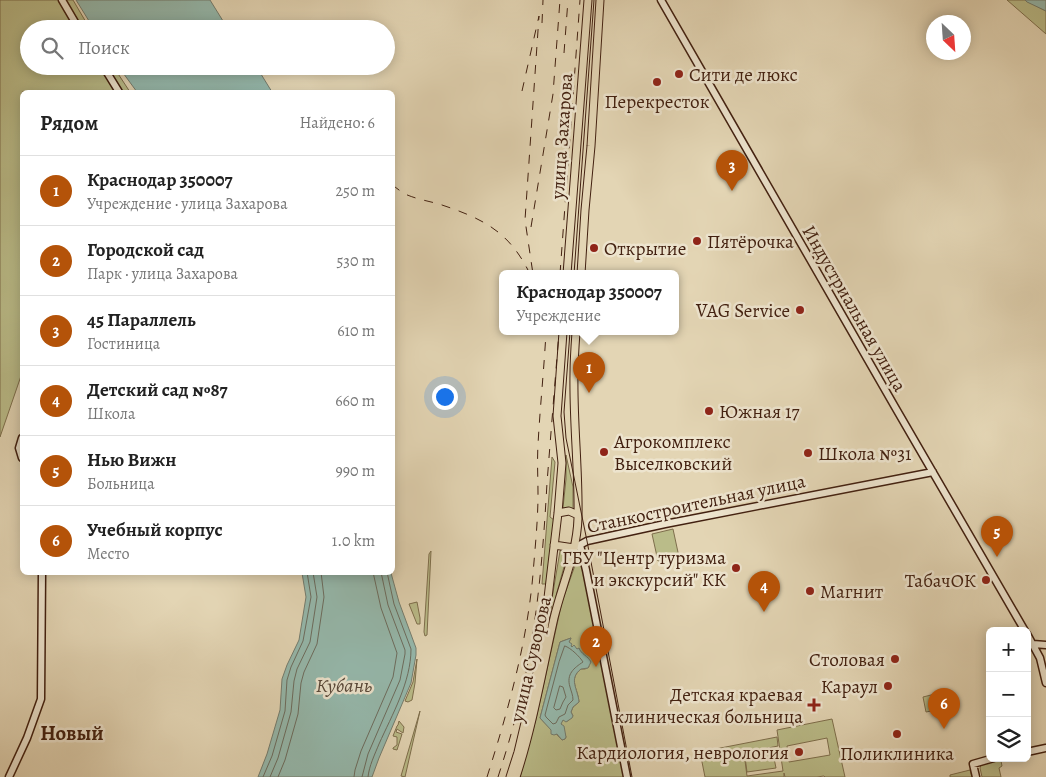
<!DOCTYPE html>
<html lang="ru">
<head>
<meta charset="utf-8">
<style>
	body { margin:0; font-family:Alegreya,serif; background:#f2f2f2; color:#222 }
	.controls { position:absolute; right:15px; bottom:15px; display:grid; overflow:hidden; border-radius:8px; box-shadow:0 2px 12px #0003 }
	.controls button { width:45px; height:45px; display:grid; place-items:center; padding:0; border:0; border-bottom:1px solid #e0e0e0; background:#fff; color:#222; font:25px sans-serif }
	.compass { position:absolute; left:926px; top:15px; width:45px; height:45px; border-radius:50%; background:#fff; box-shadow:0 2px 12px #0003; rotate:155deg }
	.you { position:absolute; left:444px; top:396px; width:18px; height:18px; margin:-12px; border:4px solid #fff; border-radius:50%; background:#1a73e8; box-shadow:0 0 0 8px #1a73e833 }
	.badge { display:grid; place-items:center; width:32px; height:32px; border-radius:50%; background:#b45309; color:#fff; font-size:16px; font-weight:700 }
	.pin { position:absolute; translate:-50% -41px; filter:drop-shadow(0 1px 2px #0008) }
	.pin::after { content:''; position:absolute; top:26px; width:18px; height:15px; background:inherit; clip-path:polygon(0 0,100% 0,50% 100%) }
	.popup { position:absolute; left:499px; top:270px; width:180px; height:65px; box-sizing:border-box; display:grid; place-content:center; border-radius:8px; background:#fff; filter:drop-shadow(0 1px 4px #0005); font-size:16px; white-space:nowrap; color:#767676 }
	.popup b { font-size:19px; color:#222 }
	.popup::after { content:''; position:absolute; left:50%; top:100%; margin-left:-10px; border:10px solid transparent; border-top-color:#fff }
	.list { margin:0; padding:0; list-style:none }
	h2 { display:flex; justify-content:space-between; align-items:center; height:65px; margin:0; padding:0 20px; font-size:21px }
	h2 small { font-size:16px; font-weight:400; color:#767676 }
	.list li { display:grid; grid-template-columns:32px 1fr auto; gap:15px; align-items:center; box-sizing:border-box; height:70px; padding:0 20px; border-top:1px solid #e0e0e0 }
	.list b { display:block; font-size:19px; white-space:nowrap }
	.list p { margin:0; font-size:16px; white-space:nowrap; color:#767676 }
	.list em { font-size:16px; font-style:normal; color:#767676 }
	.icon { flex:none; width:28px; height:28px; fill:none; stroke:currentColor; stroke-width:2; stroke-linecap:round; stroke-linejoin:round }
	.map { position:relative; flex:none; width:1046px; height:777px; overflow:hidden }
	.search { position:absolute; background:#fff; box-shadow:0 2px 12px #0003; left:20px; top:20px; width:375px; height:55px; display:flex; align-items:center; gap:12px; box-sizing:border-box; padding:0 18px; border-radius:28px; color:#767676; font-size:19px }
	.panel { position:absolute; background:#fff; box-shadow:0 2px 12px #0003; left:20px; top:90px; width:375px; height:485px; border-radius:8px }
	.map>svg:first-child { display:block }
	.green { fill:#babc89; stroke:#7e6e4c; fill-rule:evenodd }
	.water { fill:#95b9ad; stroke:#747c6e }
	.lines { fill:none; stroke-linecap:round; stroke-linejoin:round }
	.shore { stroke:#6c6c5e; stroke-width:1 }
	.secondary-casing { stroke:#422010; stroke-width:9 }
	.primary-casing { stroke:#422010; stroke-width:9 }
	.secondary { stroke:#ede4ce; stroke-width:6 }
	.primary { stroke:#e3d5b4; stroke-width:7 }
	.tram { stroke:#422010; stroke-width:1 }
	.rail { stroke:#422010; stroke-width:1; stroke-dasharray:9 9; stroke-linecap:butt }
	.poi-dot { fill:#8f2418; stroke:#ede4ce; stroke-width:2 }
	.labels { text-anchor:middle; stroke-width:5; stroke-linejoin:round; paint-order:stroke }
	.poi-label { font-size:19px; fill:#422010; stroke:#ede4ce; text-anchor:start }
	.street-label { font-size:19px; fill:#422010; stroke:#ede4ce }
	.water-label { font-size:20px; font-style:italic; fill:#574637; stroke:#ede4ce }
	.quarter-label { font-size:21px; font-weight:bold; fill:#422010; stroke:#ede4ce }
</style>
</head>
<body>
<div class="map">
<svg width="1046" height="777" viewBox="0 0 1046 777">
	<rect width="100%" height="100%" fill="#e3d5b4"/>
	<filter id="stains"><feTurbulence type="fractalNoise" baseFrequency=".004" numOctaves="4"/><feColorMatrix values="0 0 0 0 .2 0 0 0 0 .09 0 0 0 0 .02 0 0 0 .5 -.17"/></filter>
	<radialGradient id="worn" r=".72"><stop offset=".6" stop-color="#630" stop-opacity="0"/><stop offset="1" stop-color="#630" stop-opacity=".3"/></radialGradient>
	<!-- green -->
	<path class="green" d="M0 0H73L90 29H29V66H113L130 92H22V373L0 437Z
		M1007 0H1025L1046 11V34Z
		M566 455 573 487V509L563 508 566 479Z
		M552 457 555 462 550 517 554 520 546 584H542Z
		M673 529 679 557 658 561 652 534Z
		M562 550 565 551 567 554V556L557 592 545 647 544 646 560 551Z
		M431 551 427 635 425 636 424 632 429 554Z
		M578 557 581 558 625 777H520L536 719 562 602ZM571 638 569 642 571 646C582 651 586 655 589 667L585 669H581C568 679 578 689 579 702L573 707 571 712 573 716 568 721 563 720 561 723 566 737 565 739 562 740C555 732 547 726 540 718L560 642Z
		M417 602 420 618V624H417L409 604Z
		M417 659 415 683 412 700 408 702 405 701 413 682Z
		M943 692 946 708 926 712 923 697Z
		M420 711 405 777 401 776Z
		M832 719 845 777H825L824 776 817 777H785L784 773V777H705L700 752 777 737 778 746 744 753 747 776 783 771 777 730ZM827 738 830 755 789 762 787 746Z
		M399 721 404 727 403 733 397 729 396 732 402 734 397 750 393 749V748L397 745V737L393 736 397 726 398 725Z
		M773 753 776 768 747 772 745 757Z
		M999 760 1001 761 1002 766 999 768 1001 777H982L980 768 981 765Z
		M970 770 972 777H950V775Z"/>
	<!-- water -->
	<path class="water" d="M76 0H210L228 29H94Z
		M1025 0H1046V11L1027 2Z
		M118 66H256L272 92H137Z
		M302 573H391L399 602 416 648V655L411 683 379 758 372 777H258L267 754 280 710 282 679 287 665 299 640 306 597Z
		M571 638 569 642 572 644 571 646 572 647 574 645 577 649 579 648C581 654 588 656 591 662L588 668 581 669C568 679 578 689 579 702L573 707 571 712 573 716 572 718 566 722 563 720 561 724 564 726 566 737 565 739 562 740 557 734 554 735 551 734V730L540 718 560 642Z"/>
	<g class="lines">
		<!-- shore -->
		<path class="shore" d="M565 646C571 648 580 657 583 662 574 668 566 674 570 687 571 691 573 695 573 700L568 705 565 714 559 717 556 723 553 724 546 717 545 715 559 662Z
			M560 686 563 687 566 697 563 702 560 709 556 710 554 708Z
			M263 777 272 756 285 711 287 680 291 667 303 641 311 597 307 572
			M270 777 278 758 291 712 294 681 297 669 310 642 317 597 313 572
			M278 777 285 760 298 714 301 683 304 672 317 644 324 597 321 572
			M354 777 355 770 361 751 393 677 397 653 381 608 373 572
			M362 777 368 754 400 680 405 654V650L388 605 381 572
			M368 777C369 766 375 754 379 744 392 715 411 682 411 649L394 604 387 572"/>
		<!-- secondary casing -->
		<g class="secondary-casing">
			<path id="secondary" d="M62 0 79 29
				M661 0 895 407 1025 631
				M103 66 119 92
				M22 438 19 448 22 458
				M580 545 586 570 627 777
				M574 548 587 541 665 524 933 472
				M1027 634 1040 658 1046 683
				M1033 644 1046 645
				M1027 752 1046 748
				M9 777 27 738 41 699 42 572
				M976 777 973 764 994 758"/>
		</g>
		<!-- primary casing -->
		<g class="primary-casing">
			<path id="primary" d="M567 274 588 0
				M581 274 585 210 591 146 600 0
				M558 513 569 511 578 515
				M554 545 574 548
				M510 777 518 752 537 672 545 623 558 513 562 463 557 416 563 332
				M516 777C533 725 542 671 554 618 562 585 577 553 578 518 579 470 573 422 574 374 574 360 575 346 576 332"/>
		</g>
		<!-- secondary -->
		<use href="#secondary" class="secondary"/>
		<!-- primary -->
		<use href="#primary" class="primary"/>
		<!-- tram -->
		<path class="tram" d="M574 274 594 0
			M570 332 564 412 566 438 587 541 632 777"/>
		<!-- rail -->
		<path class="rail" d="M542 23 543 0
			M564 53 568 0
			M522 91 539 16 525 220 533 274
			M392 185C397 188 401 192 405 194 416 199 428 201 439 204 481 218 508 230 529 272
			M531 227 553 94 560 0
			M560 274 580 0
			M487 777C508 711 527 643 533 574 535 548 538 521 538 494 538 478 537 462 538 445 540 407 544 370 546 332
			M498 777C512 734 524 689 531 645 540 591 544 537 547 483 551 432 555 382 559 332"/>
	</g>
	<!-- markers -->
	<g class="poi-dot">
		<circle cx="679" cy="74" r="5"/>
		<circle cx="657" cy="82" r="5"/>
		<circle cx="697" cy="241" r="5"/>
		<circle cx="594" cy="248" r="5"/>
		<circle cx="800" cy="310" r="5"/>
		<circle cx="709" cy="411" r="5"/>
		<circle cx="604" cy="452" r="5"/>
		<circle cx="808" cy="453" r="5"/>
		<circle cx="736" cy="568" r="5"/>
		<circle cx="986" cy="580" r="5"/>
		<circle cx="810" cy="591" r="5"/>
		<circle cx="895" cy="659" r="5"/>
		<circle cx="888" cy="686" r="5"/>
		<path d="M811.5 697.5h5v5h5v5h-5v5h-5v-5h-5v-5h5z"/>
		<circle cx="897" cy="734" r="5"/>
		<circle cx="799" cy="752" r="5"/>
	</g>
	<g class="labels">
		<!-- poi labels -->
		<g class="poi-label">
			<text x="689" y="81">Сити де люкс</text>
			<text x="657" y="108" text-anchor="middle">Перекресток</text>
			<text x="707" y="248">Пятёрочка</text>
			<text x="604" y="255">Открытие</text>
			<text x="790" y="317" text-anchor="end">VAG Service</text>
			<text x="719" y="418">Южная 17</text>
			<text x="614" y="448">Агрокомплекс<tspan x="614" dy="22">Выселковский</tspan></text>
			<text x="818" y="460">Школа №31</text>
			<text x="726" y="564" text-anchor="end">ГБУ "Центр туризма<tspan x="726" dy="22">и экскурсий" КК</tspan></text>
			<text x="976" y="587" text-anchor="end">ТабачОК</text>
			<text x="820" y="598">Магнит</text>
			<text x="885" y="666" text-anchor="end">Столовая</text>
			<text x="878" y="693" text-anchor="end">Караул</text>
			<text x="803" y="701" text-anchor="end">Детская краевая<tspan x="803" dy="22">клиническая больница</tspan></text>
			<text x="789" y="759" text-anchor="end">Кардиология, неврология</text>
			<text x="897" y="760" text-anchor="middle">Поликлиника</text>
		</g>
		<!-- street labels -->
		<g class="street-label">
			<text transform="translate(561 136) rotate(-86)" y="7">улица Захарова</text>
			<text transform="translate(855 308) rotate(60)" y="7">Индустриальная улица</text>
			<text transform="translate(696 503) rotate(-12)" y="7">Станкостроительная улица</text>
			<text transform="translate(530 659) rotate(-77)" y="7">улица Суворова</text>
		</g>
		<!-- water labels -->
		<g class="water-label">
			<text x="344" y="692">Кубань</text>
		</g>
		<!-- quarter labels -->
		<g class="quarter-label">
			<text x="72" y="740">Новый</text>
		</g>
	</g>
	<rect width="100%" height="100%" filter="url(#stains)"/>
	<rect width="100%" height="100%" fill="url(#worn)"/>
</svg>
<div class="controls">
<button>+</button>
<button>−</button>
<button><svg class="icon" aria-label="layers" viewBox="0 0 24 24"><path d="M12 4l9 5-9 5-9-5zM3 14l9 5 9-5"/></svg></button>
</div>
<svg class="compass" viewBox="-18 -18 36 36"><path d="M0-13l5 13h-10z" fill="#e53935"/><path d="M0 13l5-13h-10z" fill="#767676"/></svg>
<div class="you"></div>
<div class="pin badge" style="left:589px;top:393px">1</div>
<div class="popup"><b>Краснодар 350007</b>Учреждение</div>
<div class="pin badge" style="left:596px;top:667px">2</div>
<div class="pin badge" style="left:732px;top:191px">3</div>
<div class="pin badge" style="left:764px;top:612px">4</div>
<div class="pin badge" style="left:997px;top:557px">5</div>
<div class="pin badge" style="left:944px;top:729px">6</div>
<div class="search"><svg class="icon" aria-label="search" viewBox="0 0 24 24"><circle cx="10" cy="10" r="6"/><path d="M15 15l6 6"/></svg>Поиск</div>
<section class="panel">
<h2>Рядом<small>Найдено: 6</small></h2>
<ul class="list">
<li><span class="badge">1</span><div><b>Краснодар 350007</b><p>Учреждение · улица Захарова</p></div><em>250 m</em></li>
<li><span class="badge">2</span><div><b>Городской сад</b><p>Парк · улица Захарова</p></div><em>530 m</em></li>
<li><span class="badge">3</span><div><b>45 Параллель</b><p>Гостиница</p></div><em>610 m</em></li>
<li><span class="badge">4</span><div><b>Детский сад №87</b><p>Школа</p></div><em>660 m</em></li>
<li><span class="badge">5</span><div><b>Нью Вижн</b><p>Больница</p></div><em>990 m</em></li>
<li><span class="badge">6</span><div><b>Учебный корпус</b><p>Место</p></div><em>1.0 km</em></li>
</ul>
</section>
</div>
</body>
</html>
